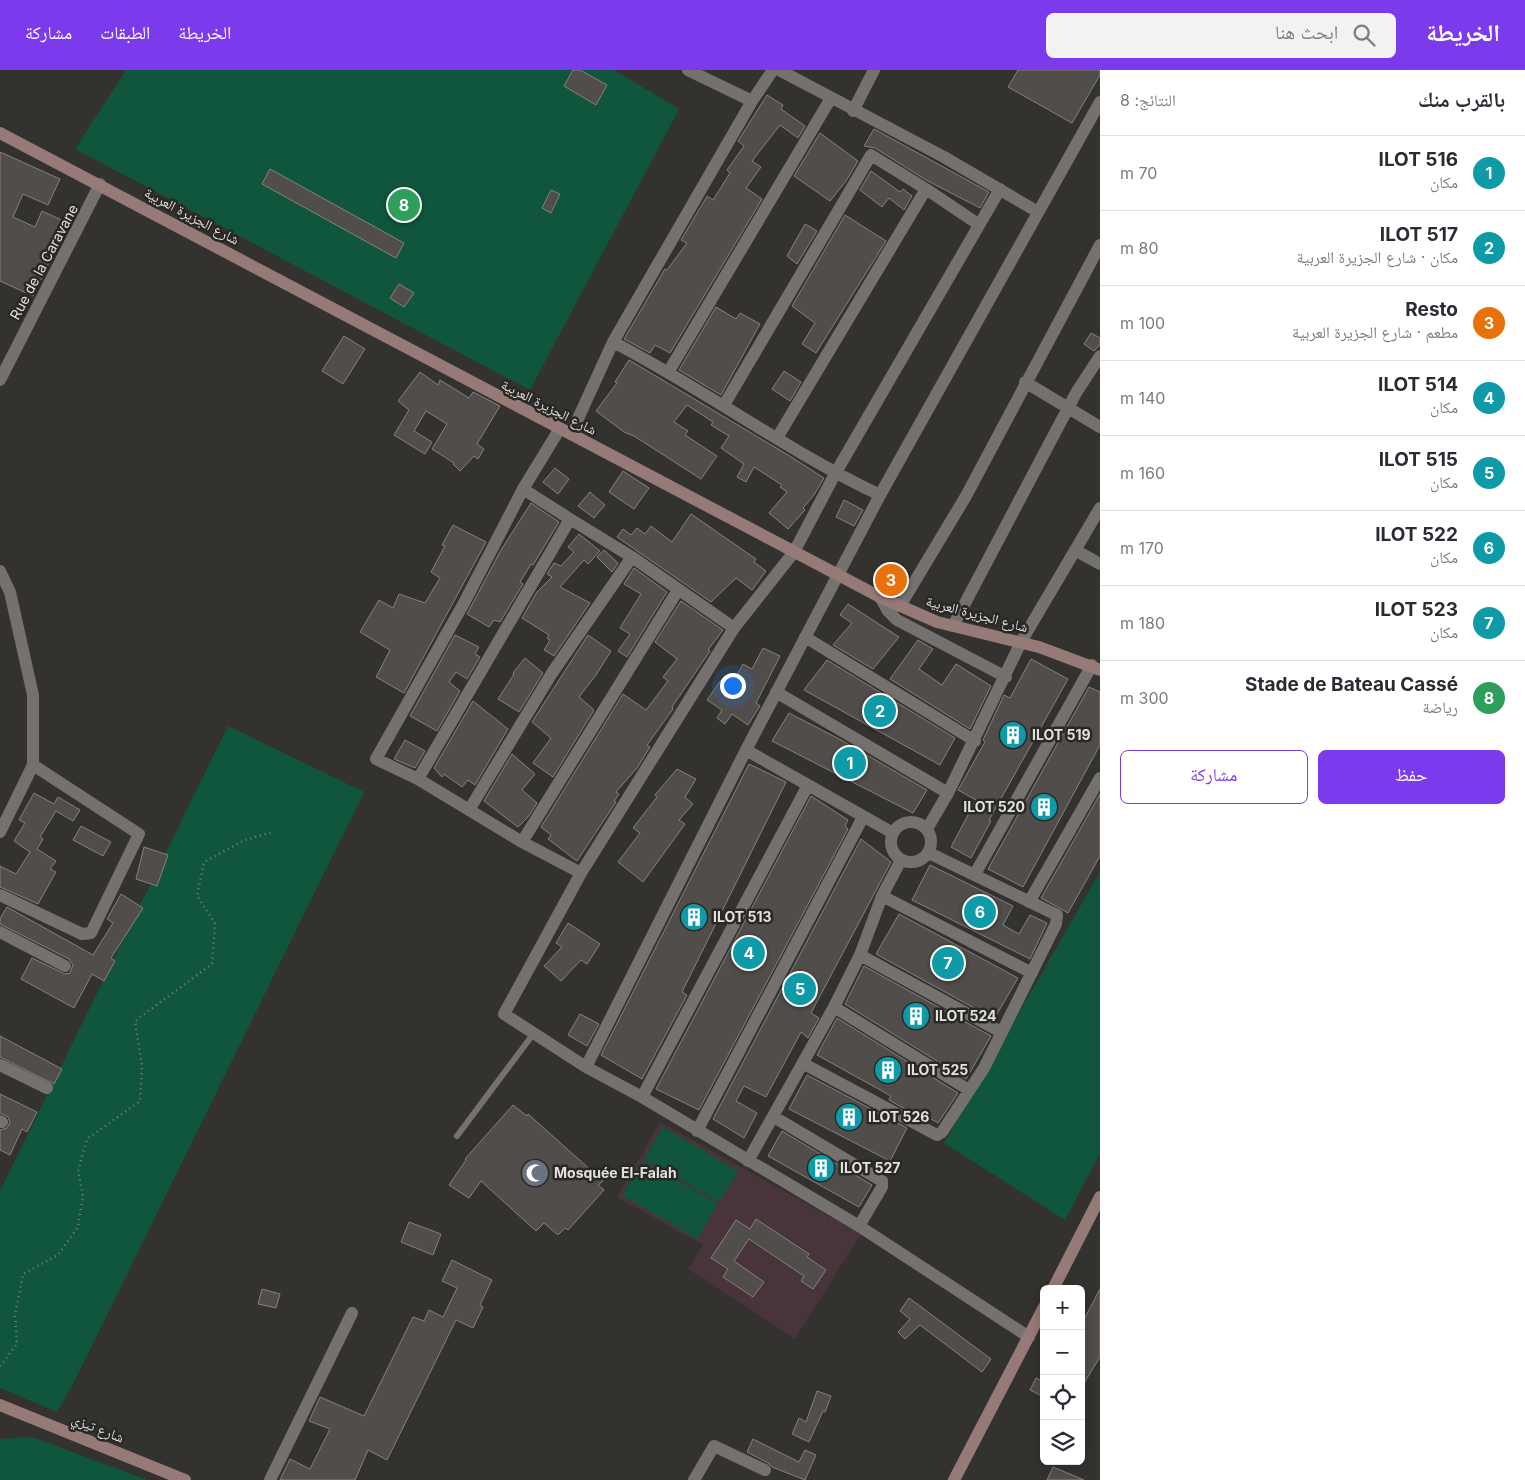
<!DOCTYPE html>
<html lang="ar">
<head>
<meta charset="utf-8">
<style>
	body { margin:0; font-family:Inter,"Noto Naskh Arabic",sans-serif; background:#f2f2f3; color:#2b2b33; direction:rtl }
	.controls { position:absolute; right:15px; bottom:15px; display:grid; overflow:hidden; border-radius:8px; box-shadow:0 2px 12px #0003 }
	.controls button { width:45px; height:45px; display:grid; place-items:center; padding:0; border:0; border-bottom:1px solid #e1e1e2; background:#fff; color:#2b2b33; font:25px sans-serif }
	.you { position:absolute; left:732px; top:615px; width:18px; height:18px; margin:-12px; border:4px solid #fff; border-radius:50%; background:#1a73e8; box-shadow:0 0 0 8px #1a73e833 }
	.badge { display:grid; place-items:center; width:32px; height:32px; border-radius:50%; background:#7c3aed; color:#fff; font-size:16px; font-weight:700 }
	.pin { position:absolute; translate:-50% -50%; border:2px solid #fff; box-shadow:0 1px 5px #0006 }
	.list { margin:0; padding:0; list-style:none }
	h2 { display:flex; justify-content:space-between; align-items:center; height:65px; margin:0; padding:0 20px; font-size:21px }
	h2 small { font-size:16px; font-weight:400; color:#7c7c81 }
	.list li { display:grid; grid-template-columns:32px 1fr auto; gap:15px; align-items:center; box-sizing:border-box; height:75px; padding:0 20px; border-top:1px solid #e1e1e2 }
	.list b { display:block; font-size:19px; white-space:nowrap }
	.list p { margin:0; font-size:16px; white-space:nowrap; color:#7c7c81 }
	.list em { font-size:16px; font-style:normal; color:#7c7c81 }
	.actions { display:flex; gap:10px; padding:15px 20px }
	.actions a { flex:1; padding:11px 0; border:1px solid #7c3aed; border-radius:8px; text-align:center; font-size:18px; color:#7c3aed }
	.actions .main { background:#7c3aed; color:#fff }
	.icon { flex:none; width:28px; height:28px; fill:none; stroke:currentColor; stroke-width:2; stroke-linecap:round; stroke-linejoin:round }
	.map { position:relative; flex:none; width:1100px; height:1410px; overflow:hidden; direction:ltr }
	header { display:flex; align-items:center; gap:30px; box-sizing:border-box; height:70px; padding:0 25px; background:#7c3aed; color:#fff }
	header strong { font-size:24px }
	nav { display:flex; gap:28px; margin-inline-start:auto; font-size:18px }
	.search { width:350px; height:45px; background:#f2f2f3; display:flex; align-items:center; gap:12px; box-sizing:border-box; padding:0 18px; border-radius:8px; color:#7c7c81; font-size:19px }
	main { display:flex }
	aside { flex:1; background:#fff }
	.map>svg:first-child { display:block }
	.education { fill:#48343a }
	.green { fill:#10563d }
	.building { fill:#504d4a; stroke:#84827e }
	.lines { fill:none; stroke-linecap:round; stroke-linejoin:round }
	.path { stroke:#7e7d7a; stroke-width:2.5; stroke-dasharray:1 4; stroke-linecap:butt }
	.lane { stroke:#74716e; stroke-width:6 }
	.street { stroke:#74716e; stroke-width:12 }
	.secondary { stroke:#967a78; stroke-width:12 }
	.labels { text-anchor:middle; stroke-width:5; stroke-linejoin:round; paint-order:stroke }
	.street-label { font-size:14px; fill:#e2e1df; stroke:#2a2825 }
	.poi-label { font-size:14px; font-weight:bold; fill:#e2e1df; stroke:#2a2825; text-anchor:start }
</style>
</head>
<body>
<header>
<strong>الخريطة</strong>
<div class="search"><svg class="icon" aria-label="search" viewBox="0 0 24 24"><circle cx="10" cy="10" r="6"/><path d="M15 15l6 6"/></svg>ابحث هنا</div>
<nav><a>الخريطة</a><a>الطبقات</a><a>مشاركة</a></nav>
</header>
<main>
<aside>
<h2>بالقرب منك<small>النتائج: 8</small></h2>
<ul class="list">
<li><span class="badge" style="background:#0f9aa8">1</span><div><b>ILOT 516</b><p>مكان</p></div><em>70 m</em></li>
<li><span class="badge" style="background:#0f9aa8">2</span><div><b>ILOT 517</b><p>مكان · شارع الجزيرة العربية</p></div><em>80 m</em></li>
<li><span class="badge" style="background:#e8710a">3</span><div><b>Resto</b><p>مطعم · شارع الجزيرة العربية</p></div><em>100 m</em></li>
<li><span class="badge" style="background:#0f9aa8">4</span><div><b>ILOT 514</b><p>مكان</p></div><em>140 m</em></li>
<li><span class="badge" style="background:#0f9aa8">5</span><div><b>ILOT 515</b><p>مكان</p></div><em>160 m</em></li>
<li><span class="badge" style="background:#0f9aa8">6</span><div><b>ILOT 522</b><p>مكان</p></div><em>170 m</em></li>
<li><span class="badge" style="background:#0f9aa8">7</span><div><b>ILOT 523</b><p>مكان</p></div><em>180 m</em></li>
<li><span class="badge" style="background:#2e9e5b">8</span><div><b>Stade de Bateau Cassé</b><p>رياضة</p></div><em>300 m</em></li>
</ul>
<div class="actions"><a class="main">حفظ</a><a>مشاركة</a></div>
</aside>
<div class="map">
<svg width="1100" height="1410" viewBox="0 0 1100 1410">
	<rect width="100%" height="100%" fill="#34322f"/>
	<!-- education -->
	<path class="education" d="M660 1052 861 1164 795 1269 688 1199 703 1175 617 1127Z"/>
	<!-- green -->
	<path class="green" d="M126 0H614L679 39 530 320 75 79Z
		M228 656 364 722 76 1308 57 1342 0 1318V1121Z
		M1100 802V1083L1065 1150 944 1073Z
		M663 1057 738 1101 719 1132 644 1088Z
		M643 1090 718 1134 697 1169 622 1125Z
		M32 1367 147 1410H0V1369Z"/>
	<!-- building -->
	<path class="building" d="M573 0H580L607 15 596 35 564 16Z
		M1018 0H1100V5L1072 53 1008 17Z
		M767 25 783 35 781 39 805 56 798 68 780 55 752 91 761 97 746 118 762 129 670 283 655 275 650 283 624 269 665 199 667 200 687 173 681 170 706 128 707 126 713 130 730 103 727 100 744 76 738 71Z
		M874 59 989 122 980 138 926 110 875 78 864 76Z
		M820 63 858 91 846 111 830 131 794 106Z
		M0 82 60 109 48 135 23 124 13 147 35 157 42 141 68 153 33 226 0 211Z
		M270 99 404 173 396 188 262 114Z
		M871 101 900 122 903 119 912 126 904 140 889 128 882 137 860 120Z
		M551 120 560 124 551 143 542 138Z
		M845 145 886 171 816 283 802 274 815 253 792 236Z
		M805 154 817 161 797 194 787 186Z
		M399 214 414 223 404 237 390 228Z
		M716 237 736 249 740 243 760 254 721 325 679 300Z
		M1091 263 1100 268V275L1094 281 1084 274Z
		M344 266 365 279 343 314 322 301Z
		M629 290 788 385 824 408 814 425 803 438 805 440 788 459 769 443 787 422 780 417 782 415 754 397 746 412 737 407 744 394 721 378 729 366 711 355 713 352 687 335 674 352 688 361 685 365 717 386 701 409 634 366 624 362 596 341 617 313 615 312Z
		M784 301 801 312 790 331 772 319Z
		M420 302 438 315 440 310 469 328 473 322 500 336 477 374 484 379 478 389 474 386 460 401 453 394 454 393 432 379 447 354 426 341 414 361 432 372 425 384 394 365 409 340 398 331Z
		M555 398 569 409 558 424 543 412Z
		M623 401 649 418 634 439 609 422Z
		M590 422 605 435 594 448 578 436Z
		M844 430 863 440 854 456 836 447Z
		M531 433 559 452 533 495 531 494 520 512 523 514 500 552 494 550 489 557 467 544 501 480Z
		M691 444 756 489 754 492 766 501 752 520 736 508 711 532 617 467 623 459 631 465 637 458 645 464 651 456 672 472Z
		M453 455 486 472 404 623 376 607 390 580 360 562 379 530 393 538 399 524 425 533 440 508 431 502 445 476 442 475Z
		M579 464 600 481 588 494 584 490 560 517 590 533 554 586 544 580 550 570 547 568 549 565 522 548 537 522 552 507 547 504 554 493 561 496 574 482 568 477Z
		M604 480 618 493 612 502 597 487Z
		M634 498 667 522 627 587 618 581 630 564 620 558 641 524 624 514Z
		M681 531 723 560 708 580 710 581 672 637 673 639 647 675 650 677 637 698 616 722 619 724 614 731 616 732 577 791 548 769 551 765 541 757 623 624 646 640 668 611 663 607 677 589 655 572Z
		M848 534 899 567 873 599 833 575 852 553 840 545Z
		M455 565 479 577 475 584 480 587 467 609 456 602 449 612 460 621 437 661 410 646Z
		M588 565 611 581 596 605 579 627 594 640 553 707 533 693 551 668 532 652Z
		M918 570 933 579 919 599 942 615 956 594 991 616 970 659 890 609Z
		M763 578 780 586 756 633 760 636 748 655 732 644 725 654 717 648 722 640 707 630 721 610 731 616 743 594 752 599Z
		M525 588 543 603 519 642 498 629 514 604 513 603Z
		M1031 589 1068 609 989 750 991 751 971 788 951 777 976 730 958 720 985 672 983 670 1004 625 1010 628Z
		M827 590 955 668 940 695 804 620Z
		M1089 617 1100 622V675L1023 817 988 799Z
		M473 631 508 659 475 715 468 710 462 717 444 704 442 707 434 698Z
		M789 643 841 670 927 720 913 743 772 671Z
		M405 670 425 681 415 698 394 689Z
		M512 684 535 704 522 720 537 733 528 747 518 757 484 731Z
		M749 694 786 712 682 922 687 925 642 1009 601 985Z
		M677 699 696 709 685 727 693 734 679 750 685 754 643 812 618 792 640 763 633 758 657 727 655 725Z
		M34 723 54 734 58 727 80 740 73 751 56 741 40 767 43 769 37 779 56 791 50 799 56 802 38 834 0 817V796L16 804 30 782 14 771 25 753 19 750Z
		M1100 724V786L1068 843 1041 828Z
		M811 726 848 750 845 756 848 759 699 1040 656 1019Z
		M81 756 111 772 103 786 73 770Z
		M861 769 891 792 811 943 819 948 808 968 801 962 766 1027 744 1016 736 1031 757 1043 744 1068 713 1049Z
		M144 777 168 785 157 816 136 809Z
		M930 795 1013 836 1003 855 1019 864 1030 845 1047 853 1030 889 912 830Z
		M121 824 143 838 111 888 115 891 104 911 92 904 74 938 21 909 32 888 65 904 70 903 73 895 69 889 0 854V849L7 837 93 885 113 853 107 849Z
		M899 844 1018 908 994 949 876 884Z
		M568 853 600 874 587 894 581 890 561 911 544 896 562 877 556 873Z
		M864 896 991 966 966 1009 845 934Z
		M580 944 599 954 587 976 568 965Z
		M837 948 958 1023 938 1053 916 1040 914 1044 889 1030 891 1026 817 985Z
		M0 966 62 999 54 1014 0 987Z
		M807 1005 907 1058 890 1091 789 1039Z
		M0 1024 37 1042 27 1062 22 1059 10 1085 0 1080V1060L7 1058 10 1052 8 1047 0 1043Z
		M513 1035 527 1046 528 1044 603 1111 598 1115 604 1120 568 1160 565 1158 558 1165 544 1153 536 1161 481 1111 469 1128 449 1115 466 1090 465 1089Z
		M782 1061 872 1115 859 1137 768 1086Z
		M756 1149 809 1184 807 1187 826 1200 813 1219 801 1211 804 1206 749 1169 734 1191 764 1212 753 1227 723 1207 728 1199 711 1188 736 1150 750 1159Z
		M409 1152 441 1164 433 1185 401 1172Z
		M452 1190 492 1210 480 1235 483 1237 473 1258 456 1250 387 1390 368 1380 355 1410H280L290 1389 310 1399 330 1359 309 1351 320 1327 364 1346 413 1247 424 1251 429 1240 443 1247 457 1218 442 1211Z
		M262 1219 280 1224 276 1238 258 1234Z
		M1100 1219V1287L1081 1318V1255Z
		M909 1228 991 1289 982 1302 920 1255 905 1269 898 1262 910 1249 900 1241Z
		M1036 1308 1044 1312V1327L1030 1320Z
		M817 1321 831 1326 825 1342 823 1341 809 1372 792 1364 799 1348 806 1352Z
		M753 1369 799 1392 805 1380 816 1385 805 1410 772 1397 768 1393 747 1382Z
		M1053 1397 1084 1410H1047Z"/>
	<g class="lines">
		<!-- path -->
		<path class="path" d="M0 1296 17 1274 15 1246 23 1204 58 1185 78 1157 83 1126 78 1101 87 1069 140 1031 142 996 135 951 212 894 215 853 197 826 204 792 245 770 273 762"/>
		<!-- lane -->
		<path class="lane" d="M457 1066 534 963"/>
		<!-- street -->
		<path class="street" d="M688 0 752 31
			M779 0 944 87 1038 142
			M853 41 874 0
			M1000 119 835 404 794 482 734 558 581 803 504 944 586 997 642 1027 859 1156 1029 1267
			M613 272C704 319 787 381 880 425
			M669 301 831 28
			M0 310 100 114
			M1025 312 1100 357
			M724 335 871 85 926 119
			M559 360 523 419 464 533 376 689 418 709 522 772 581 803
			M571 364 613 272 752 31 773 0
			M777 368 926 119 978 154
			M523 419 570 449
			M1075 480 1100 494
			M0 501 10 522 33 625V695L139 764 91 863 82 864 0 825
			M880 527 888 541 897 550 1006 607
			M900 536 966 426 1100 175
			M953 556 1076 323 1100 286
			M805 567 975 671
			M776 622 948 723
			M746 680 893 763
			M418 709 570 449 632 487 734 558
			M469 740 552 603 632 487
			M891 772a20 20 0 1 1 40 0a20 20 0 1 1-40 0Z
			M927 759 948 723 1021 572 1100 438
			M0 762 33 695
			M522 772 678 520
			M975 804 1092 595
			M882 826 1032 903
			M1029 832 1100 708
			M0 862 65 896
			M860 885 1001 962
			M834 937 969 1020
			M804 994 937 1065 942 1062 984 998 1056 854 1057 845 929 783
			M0 995 47 1018
			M586 997 746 680 880 425 1100 32
			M642 1027 808 715
			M774 1047 882 1111V1117L859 1156
			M0 1051 2 1052
			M697 1061 863 747
			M748 1091 834 937 860 885 882 826 901 790
			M270 1410 352 1243
			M694 1410 714 1376 765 1400"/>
		<!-- secondary -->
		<path class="secondary" d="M0 63 880 527 937 552 1039 577 1100 600
			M1053 1219 1100 1127
			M0 1335 185 1410
			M954 1410 1044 1237"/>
	</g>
	<!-- icons -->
	<defs>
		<g id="building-disc" transform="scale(1.4375)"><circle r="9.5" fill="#0f9aa8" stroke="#2a2825"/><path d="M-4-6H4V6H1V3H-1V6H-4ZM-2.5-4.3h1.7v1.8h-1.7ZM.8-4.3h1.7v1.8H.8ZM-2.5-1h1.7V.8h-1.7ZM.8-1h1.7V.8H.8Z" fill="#fff"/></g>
		<g id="mosque-disc" transform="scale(1.4375)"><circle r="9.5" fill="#6b7280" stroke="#2a2825"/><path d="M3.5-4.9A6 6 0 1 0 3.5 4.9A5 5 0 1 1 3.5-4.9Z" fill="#fff"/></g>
	</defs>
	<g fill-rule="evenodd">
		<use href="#building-disc" x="1013" y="665"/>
		<use href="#building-disc" x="1044" y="737"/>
		<use href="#building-disc" x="694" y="847"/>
		<use href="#building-disc" x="916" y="946"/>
		<use href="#building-disc" x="888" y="1000"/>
		<use href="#building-disc" x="849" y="1047"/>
		<use href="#building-disc" x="821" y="1098"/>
		<use href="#mosque-disc" x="535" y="1103"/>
	</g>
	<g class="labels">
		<!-- street labels -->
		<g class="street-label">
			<text transform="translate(192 146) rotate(28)" y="5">شارع الجزيرة العربية</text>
			<text transform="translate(44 192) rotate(-62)" y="5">Rue de la Caravane</text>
			<text transform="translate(549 337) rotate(27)" y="5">شارع الجزيرة العربية</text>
			<text transform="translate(977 544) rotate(15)" y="5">شارع الجزيرة العربية</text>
			<text transform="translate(98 1358) rotate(22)" y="5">شارع تيزي</text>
		</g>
		<!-- poi labels -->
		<g class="poi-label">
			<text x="1032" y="670">ILOT 519</text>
			<text x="1025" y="742" text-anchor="end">ILOT 520</text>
			<text x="713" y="852">ILOT 513</text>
			<text x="935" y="951">ILOT 524</text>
			<text x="907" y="1005">ILOT 525</text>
			<text x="868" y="1052">ILOT 526</text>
			<text x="840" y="1103">ILOT 527</text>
			<text x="554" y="1108">Mosquée El-Falah</text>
		</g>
	</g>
</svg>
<div class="controls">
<button>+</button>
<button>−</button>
<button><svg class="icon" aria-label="locate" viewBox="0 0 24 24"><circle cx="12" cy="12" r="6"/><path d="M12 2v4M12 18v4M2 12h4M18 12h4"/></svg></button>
<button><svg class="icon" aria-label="layers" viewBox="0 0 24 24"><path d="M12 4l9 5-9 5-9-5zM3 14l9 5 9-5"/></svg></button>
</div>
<div class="you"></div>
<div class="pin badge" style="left:850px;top:693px;background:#0f9aa8">1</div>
<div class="pin badge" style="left:880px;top:641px;background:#0f9aa8">2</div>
<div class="pin badge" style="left:891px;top:510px;background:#e8710a">3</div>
<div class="pin badge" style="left:749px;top:883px;background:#0f9aa8">4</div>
<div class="pin badge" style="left:800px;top:919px;background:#0f9aa8">5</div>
<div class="pin badge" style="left:980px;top:842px;background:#0f9aa8">6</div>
<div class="pin badge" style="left:948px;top:893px;background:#0f9aa8">7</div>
<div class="pin badge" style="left:404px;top:135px;background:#2e9e5b">8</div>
</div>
</main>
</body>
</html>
